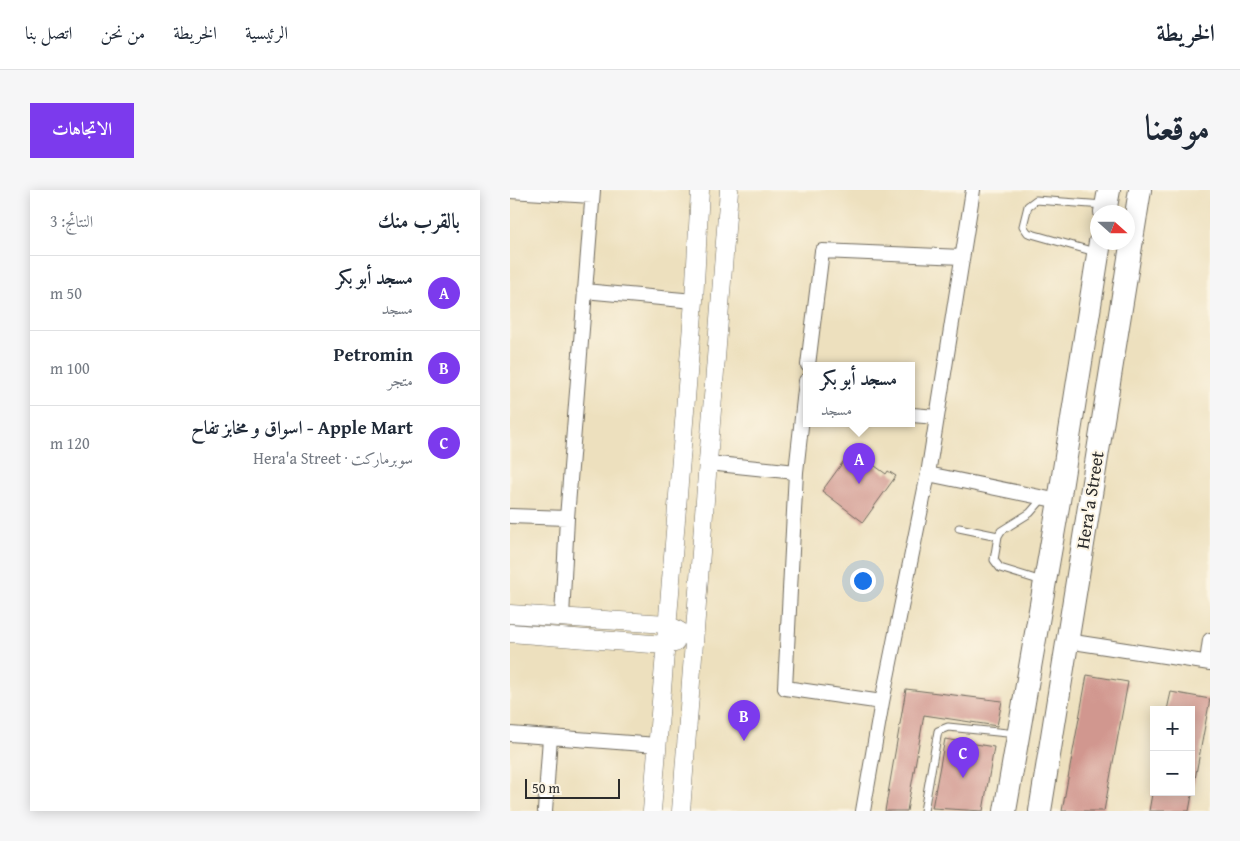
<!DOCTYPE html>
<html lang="ar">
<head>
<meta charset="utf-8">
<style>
	body { margin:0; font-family:"Gentium Book Plus",Amiri,serif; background:#f6f6f7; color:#1f2937; direction:rtl }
	.controls { position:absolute; right:15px; bottom:15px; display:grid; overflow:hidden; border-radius:0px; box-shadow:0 2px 12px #0003 }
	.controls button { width:45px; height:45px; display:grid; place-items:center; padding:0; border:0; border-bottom:1px solid #e0e1e3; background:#fff; color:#1f2937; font:25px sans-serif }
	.compass { position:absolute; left:580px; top:15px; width:45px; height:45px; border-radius:50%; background:#fff; box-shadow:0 2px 12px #0003; rotate:111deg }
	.scale { position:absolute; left:15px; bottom:12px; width:95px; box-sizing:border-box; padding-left:5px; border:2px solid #2b2b2b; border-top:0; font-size:14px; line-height:18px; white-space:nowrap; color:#2b2b2b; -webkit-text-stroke:4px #fcf5e5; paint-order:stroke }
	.you { position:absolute; left:352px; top:390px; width:18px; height:18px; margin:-12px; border:4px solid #fff; border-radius:50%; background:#1a73e8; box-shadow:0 0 0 8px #1a73e833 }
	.badge { display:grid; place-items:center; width:32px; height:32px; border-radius:50%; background:#7c3aed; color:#fff; font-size:16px; font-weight:700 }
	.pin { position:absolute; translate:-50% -41px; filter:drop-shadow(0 1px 2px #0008) }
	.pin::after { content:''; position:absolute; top:26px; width:18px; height:15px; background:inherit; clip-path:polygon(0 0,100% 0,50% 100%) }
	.popup { position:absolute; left:293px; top:172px; width:112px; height:65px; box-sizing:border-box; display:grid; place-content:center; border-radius:0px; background:#fff; filter:drop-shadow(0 1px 4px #0005); font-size:16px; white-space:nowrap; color:#747a83 }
	.popup b { font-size:19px; color:#1f2937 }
	.popup::after { content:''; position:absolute; left:50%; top:100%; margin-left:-10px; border:10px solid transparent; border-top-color:#fff }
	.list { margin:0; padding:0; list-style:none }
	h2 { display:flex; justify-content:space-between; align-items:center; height:65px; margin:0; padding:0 20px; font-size:21px }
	h2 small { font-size:16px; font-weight:400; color:#747a83 }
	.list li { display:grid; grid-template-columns:32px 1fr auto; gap:15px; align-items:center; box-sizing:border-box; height:75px; padding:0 20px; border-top:1px solid #e0e1e3 }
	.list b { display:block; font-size:19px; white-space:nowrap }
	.list p { margin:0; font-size:16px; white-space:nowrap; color:#747a83 }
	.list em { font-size:16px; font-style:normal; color:#747a83 }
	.map { position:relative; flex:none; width:700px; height:621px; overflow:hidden; direction:ltr; border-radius:0px }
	header { display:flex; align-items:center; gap:30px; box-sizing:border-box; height:70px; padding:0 25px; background:#fff; border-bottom:1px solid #e0e1e3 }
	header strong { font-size:24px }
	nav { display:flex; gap:28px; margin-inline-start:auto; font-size:18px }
	.intro { display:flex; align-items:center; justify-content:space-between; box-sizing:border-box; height:120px; padding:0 30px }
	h1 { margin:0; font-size:35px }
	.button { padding:12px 22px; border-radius:0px; background:#7c3aed; color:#fff; font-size:18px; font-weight:700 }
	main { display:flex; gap:30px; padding:0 30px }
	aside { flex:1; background:#fff; border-radius:0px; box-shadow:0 2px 12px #0003 }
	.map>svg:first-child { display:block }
	.building { fill:#d1978f }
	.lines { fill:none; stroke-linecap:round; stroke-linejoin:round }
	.service-casing { stroke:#6f6a5e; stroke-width:9 }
	.minor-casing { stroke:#6f6a5e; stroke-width:16 }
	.tertiary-casing { stroke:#6f6a5e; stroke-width:19 }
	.primary-casing { stroke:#6f6a5e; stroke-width:24 }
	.service { stroke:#fff; stroke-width:7 }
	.minor { stroke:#fff; stroke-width:14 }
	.tertiary { stroke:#fff; stroke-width:18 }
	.primary { stroke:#fff; stroke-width:22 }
	.labels { text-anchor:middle; stroke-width:4; stroke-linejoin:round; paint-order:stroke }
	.street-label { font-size:18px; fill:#2b2b2b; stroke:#fcf5e5 }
</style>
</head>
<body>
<header>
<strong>الخريطة</strong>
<nav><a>الرئيسية</a><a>الخريطة</a><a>من نحن</a><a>اتصل بنا</a></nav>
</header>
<div class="intro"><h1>موقعنا</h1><a class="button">الاتجاهات</a></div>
<main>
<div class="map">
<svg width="700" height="621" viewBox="0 0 700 621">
	<rect width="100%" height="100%" fill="#fcf5e5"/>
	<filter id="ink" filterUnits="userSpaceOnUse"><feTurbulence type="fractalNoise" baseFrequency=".02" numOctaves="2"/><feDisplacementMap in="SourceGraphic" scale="10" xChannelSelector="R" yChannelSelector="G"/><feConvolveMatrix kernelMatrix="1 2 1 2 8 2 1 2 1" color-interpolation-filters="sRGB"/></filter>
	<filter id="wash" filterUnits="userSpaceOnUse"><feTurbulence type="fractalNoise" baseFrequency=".0096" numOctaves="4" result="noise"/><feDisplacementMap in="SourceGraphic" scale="20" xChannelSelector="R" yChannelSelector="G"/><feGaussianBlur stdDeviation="1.12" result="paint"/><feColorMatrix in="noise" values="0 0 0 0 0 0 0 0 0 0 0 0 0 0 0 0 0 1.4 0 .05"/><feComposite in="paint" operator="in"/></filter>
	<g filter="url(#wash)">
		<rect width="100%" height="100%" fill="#ede0be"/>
		<g id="blocks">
			<!-- building -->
			<path class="building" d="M336 268 344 273 346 270 349 272 352 269 361 273 376 284 378 281 386 286 353 332 312 301Z
				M577 485 618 492 594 621H552Z
				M396 499 492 511 487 536 414 525 397 621H375Z
				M661 502 700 509 679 621H639L643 598 644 602H681V520H657Z
				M435 549 484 557 473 621 422 618Z"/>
		</g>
	</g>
	<g filter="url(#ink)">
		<use href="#blocks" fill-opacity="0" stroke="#6f6a5e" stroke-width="1"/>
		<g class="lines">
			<!-- service casing -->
			<g class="service-casing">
				<path id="service" d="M585 62 518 43 513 36 518 16 526 10 594 15
					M449 338 488 346
					M532 391 490 378 484 370 488 346 491 341 520 323 533 308
					M414 621 428 541 438 537 507 544"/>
			</g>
			<!-- minor casing -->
			<g class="minor-casing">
				<path id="minor" d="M0 1 82 6
					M74 101 184 111
					M298 175 312 61 452 67
					M296 191 286 282 275 498 372 512
					M402 225 427 227
					M198 273 286 282
					M418 284 549 311
					M0 326 57 328
					M52 427 57 328 83 0
					M557 451 700 473
					M697 472 700 450
					M0 544 147 555
					M35 621 40 547
					M353 621 372 512 418 284 463 0"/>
			</g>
			<!-- tertiary casing -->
			<g class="tertiary-casing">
				<path id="tertiary" d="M0 424 157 434 183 449
					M0 443 155 455 165 453
					M142 621 184 111 190 0
					M171 621 219 0"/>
			</g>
			<!-- primary casing -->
			<g class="primary-casing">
				<path id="primary" d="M595 22 599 0
					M495 621 549 311 590 52
					M530 621 630 0"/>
			</g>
			<!-- service -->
			<use href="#service" class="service"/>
			<!-- minor -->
			<use href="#minor" class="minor"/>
			<!-- tertiary -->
			<use href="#tertiary" class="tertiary"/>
			<!-- primary -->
			<use href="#primary" class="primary"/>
		</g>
	</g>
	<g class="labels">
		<!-- street labels -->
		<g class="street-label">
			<text transform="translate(580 310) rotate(-81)" y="6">Hera'a Street</text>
		</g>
	</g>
</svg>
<div class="controls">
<button>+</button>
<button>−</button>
</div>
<svg class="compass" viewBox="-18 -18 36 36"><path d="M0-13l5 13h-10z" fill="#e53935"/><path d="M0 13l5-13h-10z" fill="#747a83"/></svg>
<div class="scale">50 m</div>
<div class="you"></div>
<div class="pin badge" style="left:349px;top:294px">A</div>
<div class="popup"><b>مسجد أبو بكر</b>مسجد</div>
<div class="pin badge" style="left:234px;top:551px">B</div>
<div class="pin badge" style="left:453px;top:588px">C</div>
</div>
<aside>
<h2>بالقرب منك<small>النتائج: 3</small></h2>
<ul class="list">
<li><span class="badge">A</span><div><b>مسجد أبو بكر</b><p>مسجد</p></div><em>50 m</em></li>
<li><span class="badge">B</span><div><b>Petromin</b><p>متجر</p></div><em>100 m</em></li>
<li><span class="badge">C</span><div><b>Apple Mart - اسواق و مخابز تفاح</b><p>سوبرماركت · Hera'a Street</p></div><em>120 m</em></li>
</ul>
</aside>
</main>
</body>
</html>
